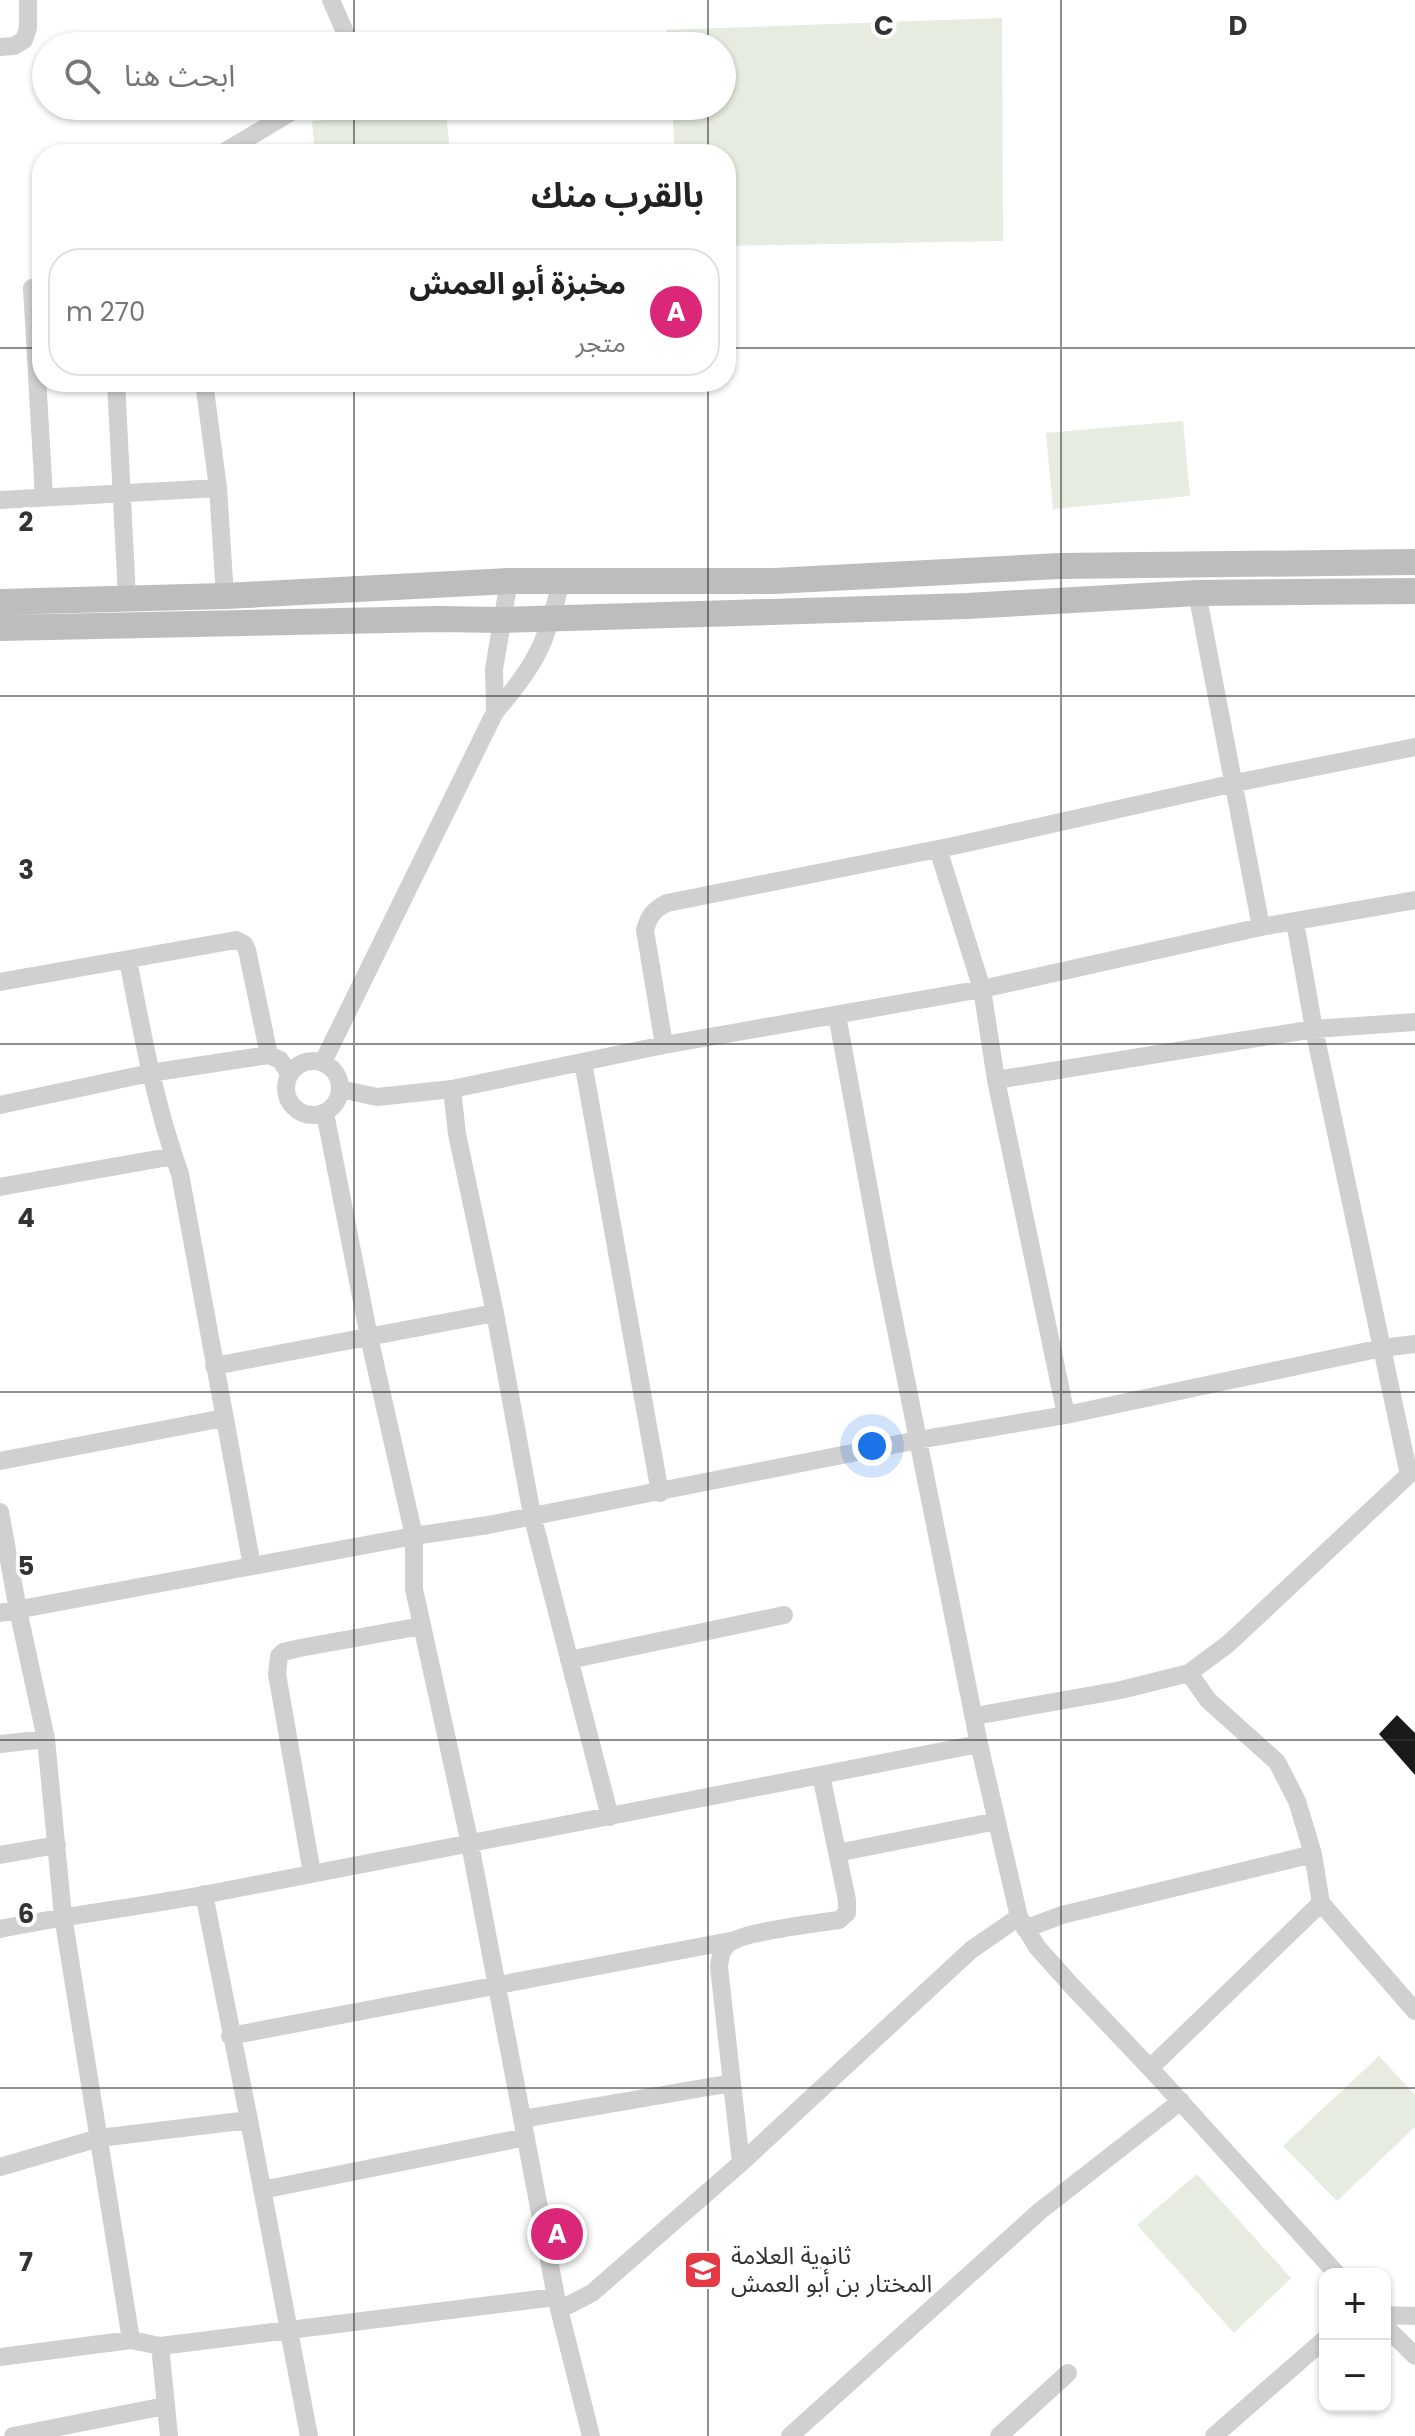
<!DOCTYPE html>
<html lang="ar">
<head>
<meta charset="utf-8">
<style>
	body { margin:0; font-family:Poppins,"Noto Sans Arabic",sans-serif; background:#f2f2f2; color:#222; direction:rtl }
	.controls { position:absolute; right:24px; bottom:24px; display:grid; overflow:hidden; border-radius:16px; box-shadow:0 2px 6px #0004 }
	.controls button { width:72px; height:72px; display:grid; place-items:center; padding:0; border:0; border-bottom:2px solid #e0e0e0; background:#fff; color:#222; font:40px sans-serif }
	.you { position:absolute; left:872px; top:1446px; width:28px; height:28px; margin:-20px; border:6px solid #fff; border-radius:50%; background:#1a73e8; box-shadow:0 0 0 12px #1a73e833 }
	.badge { display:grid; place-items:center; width:52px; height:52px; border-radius:50%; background:#db2777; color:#fff; font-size:26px; font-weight:700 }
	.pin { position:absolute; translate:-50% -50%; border:4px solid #fff; box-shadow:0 2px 8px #0006 }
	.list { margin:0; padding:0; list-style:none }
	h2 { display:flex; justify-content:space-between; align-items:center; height:104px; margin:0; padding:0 32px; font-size:34px }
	h2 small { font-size:26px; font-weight:400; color:#767676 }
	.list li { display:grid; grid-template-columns:52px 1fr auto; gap:24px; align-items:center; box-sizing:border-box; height:128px; margin:0 16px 16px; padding:0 16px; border:2px solid #e0e0e0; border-radius:32px }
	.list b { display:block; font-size:30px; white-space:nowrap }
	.list p { margin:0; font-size:26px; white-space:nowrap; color:#767676 }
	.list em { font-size:26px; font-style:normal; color:#767676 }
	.icon { flex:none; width:44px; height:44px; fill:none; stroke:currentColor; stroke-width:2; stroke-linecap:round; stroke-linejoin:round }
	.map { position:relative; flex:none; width:1415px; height:2436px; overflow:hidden; direction:ltr }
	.search { position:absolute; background:#fff; box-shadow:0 2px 6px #0004; left:32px; top:32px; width:704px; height:88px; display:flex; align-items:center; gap:20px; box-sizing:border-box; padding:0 28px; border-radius:44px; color:#767676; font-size:30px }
	.panel { position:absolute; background:#fff; box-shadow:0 2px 6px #0004; left:32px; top:144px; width:704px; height:248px; border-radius:32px; direction:rtl }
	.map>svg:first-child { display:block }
	.green { fill:#e6ecdf }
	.building { fill:#1a1a1a }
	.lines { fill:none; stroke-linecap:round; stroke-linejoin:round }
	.street { stroke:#d0d0d0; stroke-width:18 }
	.secondary { stroke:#bdbdbd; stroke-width:26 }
	.grid { fill:none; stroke:#333; stroke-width:2; stroke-opacity:0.55 }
	.labels { text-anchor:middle; stroke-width:8; stroke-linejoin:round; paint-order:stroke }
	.poi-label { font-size:24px; fill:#333; stroke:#fff; text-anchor:start }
	.grid-label { font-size:26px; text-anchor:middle; font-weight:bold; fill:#333; stroke:#fff; stroke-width:8; stroke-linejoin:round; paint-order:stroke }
</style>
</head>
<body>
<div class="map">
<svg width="1415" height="2436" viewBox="0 0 1415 2436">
	<rect width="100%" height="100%" fill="#fff"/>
	<!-- green -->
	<path class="green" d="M1002 18 1003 241 726 246V154H675L672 106H722V46H667L666 30Z
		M446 109 450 154H315L312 121Z
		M1183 421 1190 496 1053 509 1046 433Z
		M1379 2056 1415 2095V2127L1337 2201 1283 2146Z
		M1197 2174 1291 2278 1234 2333 1137 2225Z"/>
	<!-- building -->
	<path class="building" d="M1397 1715 1415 1733V1775L1379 1734Z"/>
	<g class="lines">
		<!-- street -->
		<path class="street" d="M331 0 351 46
			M0 47 14 46 24 40 28 28V0
			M221 154 301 106
			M32 288 44 497
			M116 382 127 597
			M204 382 218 488 225 596
			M0 500 218 488
			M1197 593 1261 927
			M495 712 494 669 509 581
			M938 849 982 989 996 1080 1066 1415
			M1295 922 1314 1029 1409 1475
			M128 960C142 1033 155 1104 180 1174L252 1566
			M0 982 236 940 244 944 247 950 269 1055
			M837 1015 883 1265 979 1744 1019 1917 1037 1947 1071 1985 1150 2068 1337 2274
			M664 1045 645 930C649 916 653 910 667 903L958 845 1235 783 1415 747
			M286 1088a27 27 0 1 1 54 0a27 27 0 1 1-54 0Z
			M323 1062 495 712C536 665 547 642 561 581
			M583 1062 660 1493
			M996 1080 1314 1029 1415 1022
			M340 1089 377 1097 452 1089 664 1045 982 989 1261 927 1415 900
			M452 1089 457 1134 495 1313 532 1515 610 1817
			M0 1105 150 1073 269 1055 280 1060 289 1073
			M325 1113 369 1337 414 1536V1589L470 1844 556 2297 591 2436
			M0 1187 174 1156
			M214 1366 495 1313
			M0 1461 224 1418
			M0 1512 18 1610 46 1739 63 1916 131 2340
			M0 1613 414 1536 488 1525 918 1440 1066 1415 1382 1348 1415 1344
			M569 1660 784 1615
			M975 1716 1121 1690 1189 1673 1228 1644 1415 1469
			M0 1744 46 1739
			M837 1853 997 1821
			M0 1855 57 1845
			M312 1873 277 1674 279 1656 283 1652 300 1648 422 1626
			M1321 1903 1415 2011
			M0 1929C69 1915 139 1907 208 1894 465 1844 722 1795 979 1744
			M1025 1929 1062 1915 1313 1854
			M230 2036 730 1941
			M1150 2068 1321 1903 1313 1854 1297 1801 1277 1762 1208 1700 1189 1673
			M522 2119 732 2083
			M249 2120 309 2436
			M741 2163 719 1967C720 1958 721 1950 728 1944 741 1932 818 1923 839 1920L847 1913V1900L821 1775
			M0 2167 99 2138 249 2120 204 1894
			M262 2190 526 2137
			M559 2310 592 2293 741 2163 971 1950 1019 1917
			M1385 2315 1415 2316
			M1385 2326 1415 2356
			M160 2346 556 2297
			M0 2357 131 2340 160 2346 169 2436
			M13 2436 165 2406
			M790 2436 1040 2211 1181 2101
			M999 2436 1068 2373
			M1214 2436 1325 2339"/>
		<!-- secondary -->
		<path class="secondary" d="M0 602 225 596 509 581H774L1060 566 1415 562
			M0 628 438 619 503 620 967 606 1197 593 1415 591"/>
	</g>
	<!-- grid -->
	<path class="grid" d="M354 0V46M708 0V46M1061 0V2436M354 106V154M708 106V154M0 348H42M726 348H1415M354 382V2436M708 382V2436M0 696H1415M0 1044H1415M0 1392H1415M0 1740H1415M0 2088H1415"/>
	<!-- icons -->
	<defs>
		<g id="school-square" transform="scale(2)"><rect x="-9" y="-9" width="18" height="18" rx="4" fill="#e63946" stroke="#fff"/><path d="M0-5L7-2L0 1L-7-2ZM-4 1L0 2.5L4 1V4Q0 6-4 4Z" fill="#fff"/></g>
	</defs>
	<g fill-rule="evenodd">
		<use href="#school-square" x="703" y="2270"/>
	</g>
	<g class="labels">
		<!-- poi labels -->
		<g class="poi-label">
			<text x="731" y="2264">ثانوية العلامة<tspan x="731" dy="28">المختار بن أبو العمش</tspan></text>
		</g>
	</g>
	<g class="grid-label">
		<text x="884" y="35">C</text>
		<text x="1238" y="35">D</text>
		<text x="26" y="531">2</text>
		<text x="26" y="879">3</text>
		<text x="26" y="1227">4</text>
		<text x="26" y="1575">5</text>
		<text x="26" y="1923">6</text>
		<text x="26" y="2271">7</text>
	</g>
</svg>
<div class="controls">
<button>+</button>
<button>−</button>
</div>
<div class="you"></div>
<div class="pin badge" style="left:557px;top:2234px">A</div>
<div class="search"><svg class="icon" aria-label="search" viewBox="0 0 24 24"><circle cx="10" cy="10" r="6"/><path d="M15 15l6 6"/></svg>ابحث هنا</div>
<section class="panel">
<h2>بالقرب منك<small></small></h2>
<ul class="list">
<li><span class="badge">A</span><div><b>مخبزة أبو العمش</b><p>متجر</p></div><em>270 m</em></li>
</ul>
</section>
</div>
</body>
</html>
